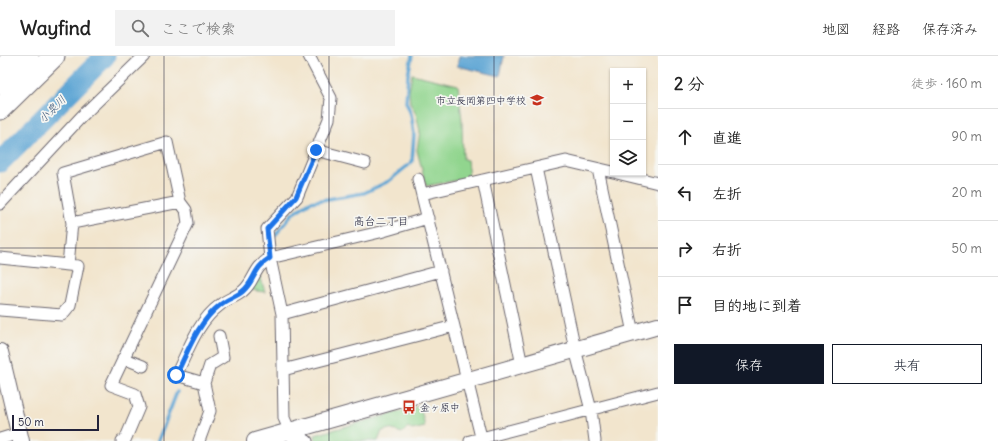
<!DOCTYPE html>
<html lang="ja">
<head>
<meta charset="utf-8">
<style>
	body { margin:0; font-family:Delius,"Klee One",sans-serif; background:#f2f2f2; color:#222 }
	.controls { position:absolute; right:12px; top:12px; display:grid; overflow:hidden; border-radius:0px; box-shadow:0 1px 3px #0004 }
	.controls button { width:36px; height:36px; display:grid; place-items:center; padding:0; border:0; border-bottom:1px solid #e0e0e0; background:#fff; color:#222; font:20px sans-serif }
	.scale { position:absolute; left:12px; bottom:10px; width:87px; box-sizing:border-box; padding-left:4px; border:2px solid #22223b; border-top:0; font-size:11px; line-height:14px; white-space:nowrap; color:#22223b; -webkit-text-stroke:3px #f6f6f2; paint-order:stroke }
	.stop { position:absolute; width:12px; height:12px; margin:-9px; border:3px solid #1a73e8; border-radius:50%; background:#fff }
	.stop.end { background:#1a73e8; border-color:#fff; box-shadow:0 1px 4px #0008 }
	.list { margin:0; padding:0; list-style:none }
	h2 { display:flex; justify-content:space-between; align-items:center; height:52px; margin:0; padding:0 16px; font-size:17px }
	h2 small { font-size:13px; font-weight:400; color:#767676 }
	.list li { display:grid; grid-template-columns:26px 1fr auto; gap:12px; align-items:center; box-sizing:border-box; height:56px; padding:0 16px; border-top:1px solid #e0e0e0 }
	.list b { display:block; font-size:15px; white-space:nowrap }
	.list em { font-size:13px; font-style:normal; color:#767676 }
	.actions { display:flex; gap:8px; padding:12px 16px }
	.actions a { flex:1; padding:9px 0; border:1px solid #111827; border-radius:0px; text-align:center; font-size:14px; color:#111827 }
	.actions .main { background:#111827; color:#fff }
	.icon { flex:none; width:22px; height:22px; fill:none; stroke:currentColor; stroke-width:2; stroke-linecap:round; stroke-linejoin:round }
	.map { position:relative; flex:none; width:658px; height:385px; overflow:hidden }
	header { display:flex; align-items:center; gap:24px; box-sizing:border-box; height:56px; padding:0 20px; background:#fff; border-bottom:1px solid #e0e0e0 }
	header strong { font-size:19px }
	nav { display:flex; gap:22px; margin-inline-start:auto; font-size:14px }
	.search { width:280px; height:36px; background:#f2f2f2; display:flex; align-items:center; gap:10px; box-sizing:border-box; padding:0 14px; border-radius:0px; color:#767676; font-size:15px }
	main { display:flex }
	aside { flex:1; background:#fff }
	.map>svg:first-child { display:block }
	.green { fill:#91d58e; stroke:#5a7c64 }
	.water { fill:#5da5d4; stroke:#406488 }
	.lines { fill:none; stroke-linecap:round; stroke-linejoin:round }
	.stream { stroke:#5da5d4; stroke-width:3.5 }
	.river { stroke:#5da5d4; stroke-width:21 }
	.street-casing { stroke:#6b666e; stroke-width:13 }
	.secondary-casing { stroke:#6b666e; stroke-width:18 }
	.highway-casing { stroke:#6b666e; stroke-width:23 }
	.street { stroke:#fff; stroke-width:11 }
	.secondary { stroke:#fff; stroke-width:16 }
	.highway { stroke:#fff; stroke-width:21 }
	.route { stroke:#1a73e8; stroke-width:5 }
	.grid { fill:none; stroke:#22223b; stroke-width:1; stroke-opacity:0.55 }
	.labels { text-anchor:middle; stroke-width:3.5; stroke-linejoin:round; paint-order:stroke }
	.poi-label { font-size:10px; fill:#22223b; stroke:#f6f6f2; text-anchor:end }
	.water-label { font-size:11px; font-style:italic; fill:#3a5678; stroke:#f6f6f2 }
	.neighbourhood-label { font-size:11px; fill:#22223b; stroke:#f6f6f2 }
</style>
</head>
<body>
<header>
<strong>Wayfind</strong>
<div class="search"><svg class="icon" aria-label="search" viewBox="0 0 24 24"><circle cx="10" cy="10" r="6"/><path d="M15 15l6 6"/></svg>ここで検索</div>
<nav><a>地図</a><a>経路</a><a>保存済み</a></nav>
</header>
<main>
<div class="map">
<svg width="658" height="385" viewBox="0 0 658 385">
	<rect width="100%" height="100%" fill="#f6f6f2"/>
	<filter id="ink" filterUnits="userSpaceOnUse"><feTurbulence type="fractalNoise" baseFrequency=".025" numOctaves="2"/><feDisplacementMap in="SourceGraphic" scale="8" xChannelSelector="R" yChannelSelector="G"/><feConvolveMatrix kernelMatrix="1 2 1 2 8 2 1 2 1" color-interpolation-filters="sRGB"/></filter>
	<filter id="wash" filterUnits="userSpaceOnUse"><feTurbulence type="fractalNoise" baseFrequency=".012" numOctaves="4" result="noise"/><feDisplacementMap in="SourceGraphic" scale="16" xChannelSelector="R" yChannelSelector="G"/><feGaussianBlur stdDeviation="0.9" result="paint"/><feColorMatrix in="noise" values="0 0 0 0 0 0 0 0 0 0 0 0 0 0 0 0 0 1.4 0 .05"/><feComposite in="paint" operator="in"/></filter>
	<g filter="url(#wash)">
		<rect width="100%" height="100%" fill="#f2e5cd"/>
		<!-- green -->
		<path class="green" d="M412 18 458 29 462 64 463 103 467 104 469 122 426 130 417 94 420 75 416 58 410 47 409 36Z
			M260 219 265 236 251 234Z
			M420 350 425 371 412 374 408 371 402 377 389 373 382 375 378 385H316L315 379Z"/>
		<!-- water -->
		<path class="water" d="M459 0H504L500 20 457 10Z"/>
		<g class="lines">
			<!-- stream -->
			<path class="stream" d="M274 181 292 158 310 146 364 137 389 125 412 106 414 78 411 58 406 46 408 19 412 0
				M158 385 177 336"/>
			<!-- river -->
			<path class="river" d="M0 106 105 0"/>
		</g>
	</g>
	<g filter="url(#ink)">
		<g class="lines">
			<!-- street casing -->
			<g class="street-casing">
				<path id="street" d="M316 94 365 107
					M536 112 575 293 591 354 595 385
					M598 113 633 277
					M617 117 658 127
					M418 123 481 381
					M483 124 522 309
					M422 138 566 105 613 116
					M0 148 82 60 144 0
					M72 167 180 146 186 154 188 167 111 329 135 338 139 351 125 384 122 385
					M0 202 78 210 70 249 62 259 0 254
					M68 209 72 167 63 117 167 86 180 146
					M282 258 441 215
					M123 302 143 310
					M283 314 454 270
					M204 327 176 319C188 295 197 266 220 249 227 243 236 241 243 235 255 225 253 212 270 202L380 176 428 162
					M289 375 307 385
					M0 383 20 377
					M199 385 210 355 204 327 210 309 223 301 219 280
					M294 385 284 362 282 258 270 202 267 173 297 141 329 63 331 42 309 0
					M470 385 658 336"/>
			</g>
			<!-- secondary casing -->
			<g class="secondary-casing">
				<path id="secondary" d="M0 12 11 0
					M0 296 21 385
					M255 385 658 270"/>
			</g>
			<!-- highway casing -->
			<g class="highway-casing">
				<path id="highway" d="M0 28 28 0
					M0 53 54 0"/>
			</g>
			<!-- street -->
			<use href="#street" class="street"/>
			<!-- secondary -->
			<use href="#secondary" class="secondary"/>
			<!-- highway -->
			<use href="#highway" class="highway"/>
		</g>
	</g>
	<g class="lines" filter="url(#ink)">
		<!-- route -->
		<path class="route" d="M176 319C188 295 198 266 220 249 227 243 236 241 243 235 255 225 253 212 270 202L267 173 296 141 316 94"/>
	</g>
	<!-- grid -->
	<path class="grid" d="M164 0V385M329 0V385M494 0V385M0 192H658"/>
	<!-- icons -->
	<defs>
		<g id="school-bare" transform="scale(1.08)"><path d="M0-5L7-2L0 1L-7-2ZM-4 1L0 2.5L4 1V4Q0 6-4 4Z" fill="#c8321e" stroke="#f6f6f2" stroke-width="2.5" paint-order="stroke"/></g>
		<g id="bus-bare" transform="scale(1.08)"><path d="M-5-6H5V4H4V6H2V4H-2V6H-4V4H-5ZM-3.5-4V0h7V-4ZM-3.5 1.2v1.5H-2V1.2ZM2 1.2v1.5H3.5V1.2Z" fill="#c8321e" stroke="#f6f6f2" stroke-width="2.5" paint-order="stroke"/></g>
	</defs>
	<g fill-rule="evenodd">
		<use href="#school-bare" x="537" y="44"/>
		<use href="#bus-bare" x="409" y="351"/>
	</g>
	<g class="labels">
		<!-- poi labels -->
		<g class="poi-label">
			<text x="526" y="48">市立長岡第四中学校</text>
			<text x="420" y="355" text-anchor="start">金ヶ原中</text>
		</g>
		<!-- water labels -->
		<g class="water-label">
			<text transform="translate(52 53) rotate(-45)" y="4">小泉川</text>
		</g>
		<!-- neighbourhood labels -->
		<g class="neighbourhood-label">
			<text x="381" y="169">高台二丁目</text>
		</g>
	</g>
</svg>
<div class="controls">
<button>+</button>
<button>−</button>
<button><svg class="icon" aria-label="layers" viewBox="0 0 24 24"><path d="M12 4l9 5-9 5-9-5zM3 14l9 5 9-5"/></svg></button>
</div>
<div class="scale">50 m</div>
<div class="stop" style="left:176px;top:319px"></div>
<div class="stop end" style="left:316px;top:94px"></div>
</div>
<aside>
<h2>2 分<small>徒歩 · 160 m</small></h2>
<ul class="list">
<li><svg class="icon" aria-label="ahead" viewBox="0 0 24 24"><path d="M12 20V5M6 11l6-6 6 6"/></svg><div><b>直進</b></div><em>90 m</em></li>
<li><svg class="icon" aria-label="left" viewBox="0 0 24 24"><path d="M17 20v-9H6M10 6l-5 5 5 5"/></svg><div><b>左折</b></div><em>20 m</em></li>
<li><svg class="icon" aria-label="right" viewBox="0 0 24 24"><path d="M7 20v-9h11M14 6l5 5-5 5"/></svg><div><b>右折</b></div><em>50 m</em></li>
<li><svg class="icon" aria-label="arrive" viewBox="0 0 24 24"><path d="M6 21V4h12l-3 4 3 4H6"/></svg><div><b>目的地に到着</b></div></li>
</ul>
<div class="actions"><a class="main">保存</a><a>共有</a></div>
</aside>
</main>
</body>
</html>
